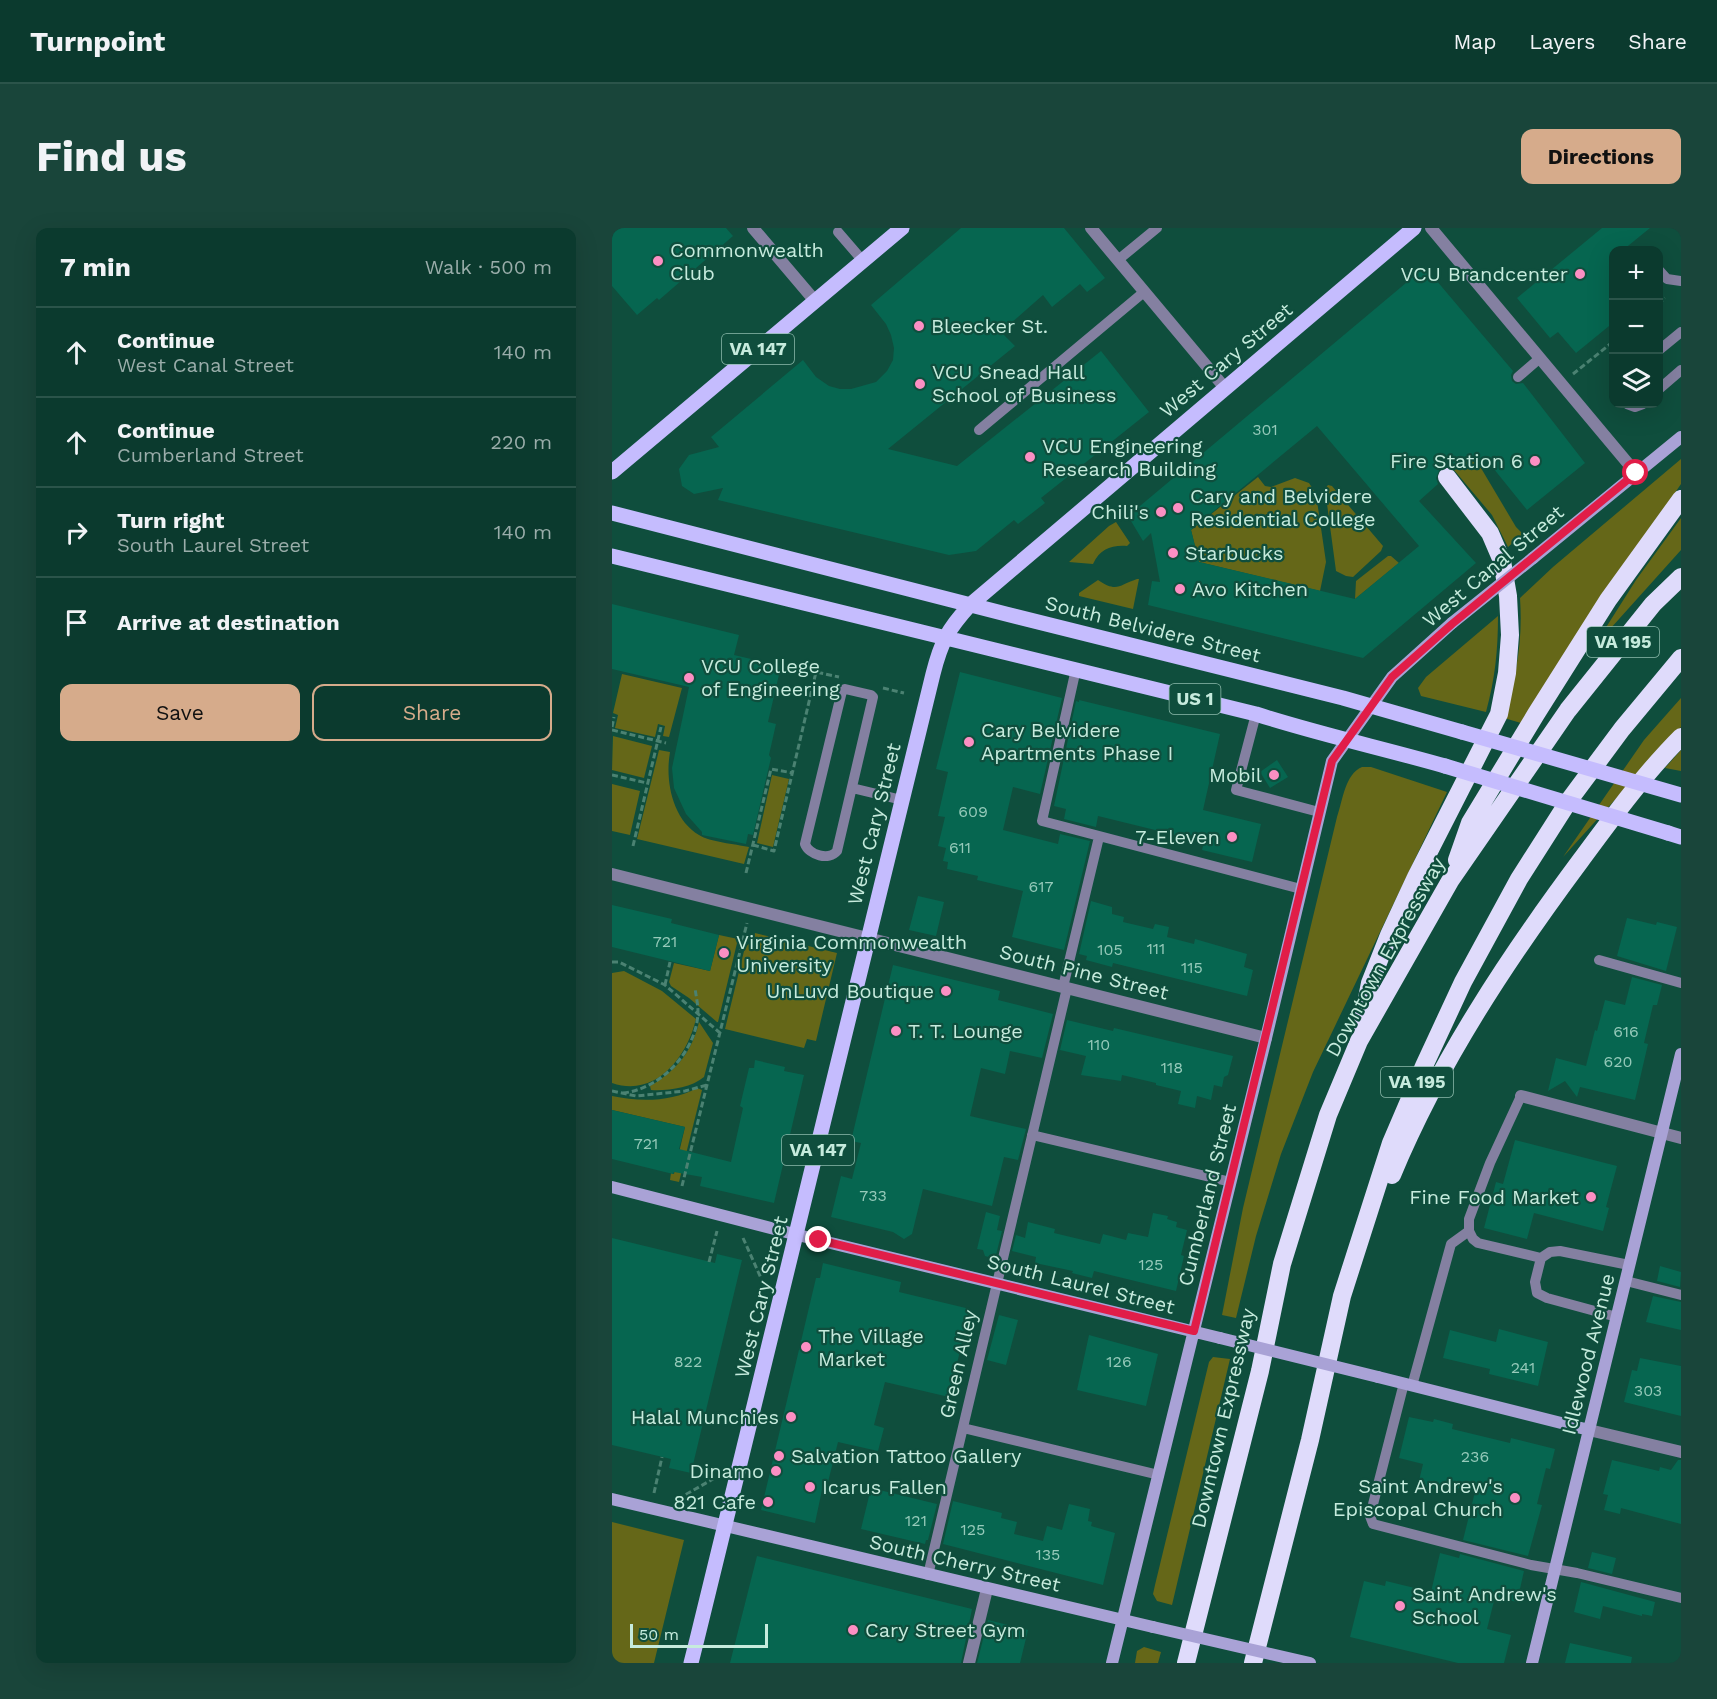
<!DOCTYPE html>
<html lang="en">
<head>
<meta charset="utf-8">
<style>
	body { margin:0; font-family:"Work Sans",sans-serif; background:#19453a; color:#f1f3f6 }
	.controls { position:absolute; right:18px; top:18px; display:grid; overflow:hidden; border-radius:12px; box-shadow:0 6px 24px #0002 }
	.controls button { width:54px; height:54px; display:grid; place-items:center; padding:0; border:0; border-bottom:2px solid #2b544a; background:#0b3a2e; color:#f1f3f6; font:30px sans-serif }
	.scale { position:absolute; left:18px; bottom:15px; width:138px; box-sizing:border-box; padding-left:6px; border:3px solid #c6ebdd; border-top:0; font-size:16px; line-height:21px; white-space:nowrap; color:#c6ebdd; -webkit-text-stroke:4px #0f4e3d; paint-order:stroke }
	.stop { position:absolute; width:18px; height:18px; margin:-14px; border:4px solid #e11d48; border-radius:50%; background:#fff }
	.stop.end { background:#e11d48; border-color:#fff; box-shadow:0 2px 6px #0008 }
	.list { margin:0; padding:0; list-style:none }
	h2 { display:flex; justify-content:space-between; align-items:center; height:78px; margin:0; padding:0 24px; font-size:26px }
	h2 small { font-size:20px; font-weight:400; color:#9aadaa }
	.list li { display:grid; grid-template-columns:39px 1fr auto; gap:18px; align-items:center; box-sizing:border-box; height:90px; padding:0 24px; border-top:2px solid #2b544a }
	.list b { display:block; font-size:22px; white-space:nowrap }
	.list p { margin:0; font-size:20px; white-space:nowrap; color:#9aadaa }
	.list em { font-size:20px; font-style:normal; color:#9aadaa }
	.actions { display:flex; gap:12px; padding:18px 24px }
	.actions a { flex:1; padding:14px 0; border:2px solid #d6ab8b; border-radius:12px; text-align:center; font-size:21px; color:#d6ab8b }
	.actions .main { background:#d6ab8b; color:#111 }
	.icon { flex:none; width:33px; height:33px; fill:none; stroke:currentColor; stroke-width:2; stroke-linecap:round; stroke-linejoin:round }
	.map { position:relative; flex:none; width:1069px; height:1435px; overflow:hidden; border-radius:12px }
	header { display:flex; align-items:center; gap:36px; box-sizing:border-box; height:84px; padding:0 30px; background:#0b3a2e; border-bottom:2px solid #2b544a }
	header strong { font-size:28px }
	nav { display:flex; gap:33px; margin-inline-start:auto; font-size:21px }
	.intro { display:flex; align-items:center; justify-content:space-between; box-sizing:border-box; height:144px; padding:0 36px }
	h1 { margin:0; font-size:42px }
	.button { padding:15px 27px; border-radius:12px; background:#d6ab8b; color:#111; font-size:21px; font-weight:700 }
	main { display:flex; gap:36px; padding:0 36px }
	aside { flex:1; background:#0b3a2e; border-radius:12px; box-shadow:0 6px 24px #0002 }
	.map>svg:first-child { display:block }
	.green { fill:#656718 }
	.building { fill:#066650; fill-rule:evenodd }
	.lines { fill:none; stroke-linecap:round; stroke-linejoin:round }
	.path { stroke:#4b8272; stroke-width:3; stroke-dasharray:6 3; stroke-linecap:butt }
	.lane { stroke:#8480a1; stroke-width:10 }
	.street { stroke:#8480a1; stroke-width:12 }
	.secondary { stroke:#a9a2d6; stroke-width:12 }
	.primary { stroke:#c5bcfe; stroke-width:15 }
	.highway { stroke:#dfdbfb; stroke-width:18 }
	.secondary-bridge { stroke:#a9a2d6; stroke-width:12 }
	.primary-bridge { stroke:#c5bcfe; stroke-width:15 }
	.route { stroke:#e11d48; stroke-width:8 }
	.poi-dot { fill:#fc8fc3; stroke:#0f4e3d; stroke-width:2 }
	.labels { text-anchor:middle; stroke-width:4.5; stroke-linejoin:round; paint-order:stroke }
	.number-label { font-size:16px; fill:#96caba }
	.shield { fill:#0f4e3d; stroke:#8fbcad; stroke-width:1.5 }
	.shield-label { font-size:18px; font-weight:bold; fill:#c6ebdd }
	.poi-label { font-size:20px; fill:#c6ebdd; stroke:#0f4e3d; text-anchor:start }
	.street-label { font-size:20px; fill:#c6ebdd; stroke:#0f4e3d }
</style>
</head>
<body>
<header>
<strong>Turnpoint</strong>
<nav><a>Map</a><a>Layers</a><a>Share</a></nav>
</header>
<div class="intro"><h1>Find us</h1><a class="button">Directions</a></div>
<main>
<aside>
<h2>7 min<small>Walk · 500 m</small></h2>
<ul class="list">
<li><svg class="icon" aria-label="ahead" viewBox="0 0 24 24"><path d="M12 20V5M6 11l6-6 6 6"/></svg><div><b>Continue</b><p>West Canal Street</p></div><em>140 m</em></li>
<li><svg class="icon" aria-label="ahead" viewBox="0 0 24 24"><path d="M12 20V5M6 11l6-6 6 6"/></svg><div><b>Continue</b><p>Cumberland Street</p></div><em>220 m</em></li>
<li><svg class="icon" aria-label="right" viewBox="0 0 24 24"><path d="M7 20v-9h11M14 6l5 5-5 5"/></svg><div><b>Turn right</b><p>South Laurel Street</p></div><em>140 m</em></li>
<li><svg class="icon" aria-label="arrive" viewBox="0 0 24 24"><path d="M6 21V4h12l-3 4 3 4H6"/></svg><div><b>Arrive at destination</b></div></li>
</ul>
<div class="actions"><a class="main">Save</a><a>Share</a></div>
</aside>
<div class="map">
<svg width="1069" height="1435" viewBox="0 0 1069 1435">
	<rect width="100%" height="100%" fill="#0f4e3d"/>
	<!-- green -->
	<path class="green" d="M858 229 864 237 866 235 904 299 911 306 896 319 880 287 842 242Z
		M1069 231V256L968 404 909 495 892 490C904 447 911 416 908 370L941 339Z
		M646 249 653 258 659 259 683 250 697 255 704 266 714 334 708 363 587 334 579 302Z
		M716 257 720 258 771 318 769 323 741 349 734 348 724 343 713 261Z
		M1069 290V322L981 420 1024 352Z
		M504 294 518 315 515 318C499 317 488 321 481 336L457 334 497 298Z
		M776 328H779L787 335 743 371 744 353Z
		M525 351H527L521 381 467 368V365L486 352C505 365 507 357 525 351Z
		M886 388C886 423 883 451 874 484L809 468 806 460 814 449Z
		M10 446 70 460 57 509 51 508 53 498 46 496 43 509 3 500 6 487 1 485Z
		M1069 470V499L951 629 1032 512Z
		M1 508 40 518 32 550 0 542Z
		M47 522 58 524C53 552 60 591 87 607 98 614 123 616 137 619L132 636 25 611Z
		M1069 522V543L1053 540Z
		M750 539H759L835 564 701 844 669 926 644 1008 624 1090 610 1087 631 980 725 589C731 572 733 546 750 539Z
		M160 547 177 551 161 619 145 615Z
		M0 556 28 563 18 607 0 603Z
		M143 705 225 725 204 813 195 811 192 820 113 801 133 719 141 713Z
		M107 707 126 711 106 794H105L77 770 59 758 57 754 62 735 98 743Z
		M12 743 50 763 84 791C75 829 44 870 0 855V745Z
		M87 794 101 815 92 849C79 860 55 863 39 862L38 858C64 843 80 824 87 794Z
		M85 860 90 862 67 954 58 952 59 945 62 946 73 899 0 882V868C28 874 59 874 85 860Z
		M601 1129 618 1131 560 1377 545 1373 541 1366 543 1357 597 1134Z
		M0 1294 72 1312 42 1435H0Z
		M532 1419 549 1424 546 1435H523L525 1423Z"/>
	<!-- building -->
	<path class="building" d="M0 0H114L121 8 47 72 45 70 25 87 0 58Z
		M349 0H452L493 50 475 64 468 56 440 79 431 67 389 104 403 118 276 221 345 238 489 123 537 184 429 270 433 275 406 296 402 292 364 323 337 327 106 272 111 260 82 266 70 258 67 241 77 227 107 219 99 209 191 132 204 149 217 158 228 161H239L264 154 275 143 281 132 282 120 279 107 274 96 259 77Z
		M990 0H1038L1011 22H1002V94L964 125 946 104 938 110 905 70Z
		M813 39 901 143 899 147 900 153 904 156 911 155 973 235 915 282 873 230 865 237 858 229 843 242 834 238 828 240 824 250 826 256 807 273 864 335 751 430 536 377 540 353 548 354 539 305 531 313 516 288ZM705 198 807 318 743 371 587 334 579 302Z
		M0 376 127 407 122 427 169 438 156 494 164 496 157 527 159 530 141 607 136 606 134 616 90 607V604L74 586 62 560 60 540 77 459 0 441Z
		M348 444 450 470 428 566 401 559 391 602 446 616 448 606 478 613 452 722 400 709 411 663 365 652 366 648 335 641 336 634 331 633 334 620 326 618 333 589 326 588 336 544 324 541Z
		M467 472 608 506 591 582 649 596 640 634 590 622 592 614 486 588 484 599 452 591 454 581 442 578 464 473 467 474Z
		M665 532 676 549 658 560 648 544Z
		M306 668 332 674 324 708 297 702Z
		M479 673 500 679V686L512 689 511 694 541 701 543 696 557 699 555 709 582 716 583 711 635 726 632 739 641 742 635 768 501 735 500 739 474 732 475 728 467 726Z
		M0 677 60 691 59 695 107 707 98 743 0 719Z
		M1015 690 1044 697 1045 694 1065 699 1054 743 1005 728Z
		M281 737 388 763 386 772 441 786 430 830 398 823 393 846 369 840 358 888 414 901 406 932 392 929 380 978 311 961 300 1006 292 1011 281 1004 219 989 229 948 240 951 249 915 239 913Z
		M1020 749 1050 757 1045 777H1041L1032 815 1036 816 1023 872 968 859 965 869 953 853 936 863 944 830 974 838 983 802 985 803 993 772 1013 777Z
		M455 792 501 803 502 800 621 828 616 847 612 849 610 859 602 857 599 872 585 868 583 880 566 876 569 863 544 857V855L510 847 509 853 469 847 474 828 448 822Z
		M143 832 173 839 172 843 192 847 162 975 88 958 90 949 62 944 61 946 0 931V882L73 899 67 921 119 934 131 880 128 878 137 840H142Z
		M903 912 1005 938 994 979 997 980 991 1003 922 985 915 1011 872 1000 884 954 891 956Z
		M374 984 388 988 385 1002 390 1003 383 1031 373 1028 371 1022 365 1021Z
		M541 985 556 988 555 991 565 994 564 999 575 1002 569 1027 572 1028 564 1063 482 1043 480 1050 460 1045 461 1043 423 1035 424 1029 400 1023 404 1007 413 1010 416 994 443 1001 442 1005 488 1016 491 1006 514 1012 516 1005 536 1009Z
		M0 1010 103 1035 105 1026 130 1032 79 1245 57 1240 59 1231 0 1217Z
		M211 1035 289 1054 287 1064 358 1081 337 1169 273 1154 262 1197 272 1200 266 1223 226 1214 214 1262H210L203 1295 149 1282 204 1050H208Z
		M1048 1038 1069 1044 1068 1059 1045 1053Z
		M1041 1068 1069 1074V1102L1034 1094Z
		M387 1087 406 1092 394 1137 375 1132Z
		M887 1101 936 1114 926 1158 877 1146 878 1141 831 1130 838 1102 884 1114Z
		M477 1107 546 1126 534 1178 465 1162Z
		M1028 1130 1069 1138V1188L1012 1174 1020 1142 1025 1143Z
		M797 1189 821 1194 822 1191 841 1196 840 1201 898 1215 899 1210 943 1221 938 1241 934 1240 925 1276 930 1277 916 1328 851 1312 863 1264 827 1256 825 1262 806 1257 811 1236 787 1230Z
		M1000 1232 1047 1243 1048 1239 1059 1242 1066 1232H1069V1296L1009 1280 1008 1286 992 1282 996 1267 991 1266Z
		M259 1260 325 1276 316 1312H314L313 1316 249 1301Z
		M341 1273 390 1285 389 1290 405 1294 402 1306 431 1313 435 1298 450 1302 457 1276 478 1281 476 1293 480 1294 479 1298 503 1305 491 1357 331 1316Z
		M980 1324 1004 1330 1000 1346 976 1340Z
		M828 1325 847 1330 848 1326 912 1343 905 1374 883 1369 875 1401 899 1407 892 1435H846L738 1409 752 1353 773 1358 774 1353 819 1364Z
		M145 1328 360 1381 349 1435H118Z
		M969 1354 1043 1374 1040 1388 1030 1386V1388L991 1378 988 1391 962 1384Z
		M376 1392 416 1402 408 1435H365Z
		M958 1415 1020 1429 1019 1435H953Z"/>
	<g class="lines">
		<!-- path -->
		<path class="path" d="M1046 76 1053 70
			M961 146 1002 113
			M271 460 292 465
			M0 499 2 489
			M0 502 54 515
			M0 547 35 555
			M141 617 162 623 204 444 227 449
			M21 618 49 499
			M134 645 159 541 181 545
			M0 734H7L53 757 108 805
			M53 757 58 734
			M0 863 24 868 73 863 95 857
			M11 865C49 861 85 823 86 784 86 776 84 768 83 760
			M70 958 135 695
			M131 1010 149 1050
			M97 1034 105 1003
			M42 1265 50 1229
			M66 1271 101 1251"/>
		<!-- lane -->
		<path class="lane" d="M226 4 251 33
			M506 32 545 0
			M1046 41 1055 51 1069 53
			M1046 123 1069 104
			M906 149 928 130
			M1046 162 1069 142
			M1015 176 1023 179 1031 176
			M367 202 532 64
			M464 441 430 593 689 661
			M233 461 259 467 261 469 225 623C217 633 197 627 193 616L230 463Z
			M644 486 624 562 707 584
			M240 560 290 572
			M987 732 1069 755
			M451 759 487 609
			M909 868 878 935 857 991V1003L861 1011 866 1015 929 1030 938 1024 948 1023 1017 1037
			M420 907 619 954
			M929 1030 923 1054 925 1065 935 1070 1005 1089
			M1014 1053 1069 1067
			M792 1155 758 1288 761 1296 919 1337 965 1345 1069 1370
			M800 1158 839 1016 857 1003
			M351 1200 547 1247
			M316 1347 455 760"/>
		<!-- street -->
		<path class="street" d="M141 0 203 73
			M479 0 613 160
			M819 0 1024 245
			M0 646 654 810
			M909 868 1069 910
			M977 1202 1069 1224
			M357 1435 375 1361"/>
		<!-- secondary -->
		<path class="secondary" d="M921 330 1069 209
			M0 959 186 1007 608 1110
			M766 1149 977 1202
			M0 1271 541 1399
			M500 1435 654 810 720 533 780 449 840 395
			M920 1435 1069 826"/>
		<!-- primary -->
		<path class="primary" d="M0 244 290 0
			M0 285 394 386 731 470 850 504
			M0 328 644 486C706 506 770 520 833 538
			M1056 605 1069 609
			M79 1435C162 1106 241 776 321 446 329 414 336 401 358 377L802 0"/>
		<!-- highway -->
		<path class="highway" d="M845 632 858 595 924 486 996 372 1069 271
			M750 796 758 755 777 707 804 649 887 486 895 445 898 407 896 368 890 333 878 305 835 249
			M780 947C827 834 896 730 969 632 1000 590 1032 546 1069 509
			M574 1435 648 1143 670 1036 716 887 747 813 838 653 956 482 1041 376 1069 349
			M641 1435 698 1212 730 1068 779 915 812 838 851 754 907 651 958 571 1010 501 1069 430"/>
		<!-- secondary-bridge -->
		<path class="secondary-bridge" d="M840 395 921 330
			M608 1110 766 1149
			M541 1399 698 1435"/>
		<!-- primary-bridge -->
		<path class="primary-bridge" d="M850 504 1069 567
			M833 538 1056 605"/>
	</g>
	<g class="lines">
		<!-- route -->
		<path class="route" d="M207 1012 582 1103 720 533 780 449 840 396 1024 245"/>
	</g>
	<!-- markers -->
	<g class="poi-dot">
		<circle cx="46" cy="33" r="6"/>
		<circle cx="968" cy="46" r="6"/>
		<circle cx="307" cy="98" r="6"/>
		<circle cx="308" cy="156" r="6"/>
		<circle cx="418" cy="229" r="6"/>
		<circle cx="923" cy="233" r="6"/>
		<circle cx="566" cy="280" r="6"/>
		<circle cx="549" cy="284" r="6"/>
		<circle cx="561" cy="325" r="6"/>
		<circle cx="568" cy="361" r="6"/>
		<circle cx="77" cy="450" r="6"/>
		<circle cx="357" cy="514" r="6"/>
		<circle cx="662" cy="547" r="6"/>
		<circle cx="620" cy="609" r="6"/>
		<circle cx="112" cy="725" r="6"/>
		<circle cx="334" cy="763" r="6"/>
		<circle cx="284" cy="803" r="6"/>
		<circle cx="979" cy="969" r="6"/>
		<circle cx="194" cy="1119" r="6"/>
		<circle cx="179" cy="1189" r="6"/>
		<circle cx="167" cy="1228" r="6"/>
		<circle cx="164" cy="1243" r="6"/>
		<circle cx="198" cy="1259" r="6"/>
		<circle cx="903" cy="1270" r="6"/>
		<circle cx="156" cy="1274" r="6"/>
		<circle cx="788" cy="1378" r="6"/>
		<circle cx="241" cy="1402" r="6"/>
	</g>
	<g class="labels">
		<!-- number labels -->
		<g class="number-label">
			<text x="653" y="207">301</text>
			<text x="361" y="589">609</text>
			<text x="348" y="625">611</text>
			<text x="429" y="664">617</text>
			<text x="53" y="719">721</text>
			<text x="544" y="726">111</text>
			<text x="498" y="727">105</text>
			<text x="580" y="745">115</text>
			<text x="1014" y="809">616</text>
			<text x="487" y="822">110</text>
			<text x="1006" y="839">620</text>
			<text x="560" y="845">118</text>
			<text x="34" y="921">721</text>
			<text x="261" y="973">733</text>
			<text x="539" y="1042">125</text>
			<text x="76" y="1139">822</text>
			<text x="507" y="1139">126</text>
			<text x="911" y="1145">241</text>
			<text x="1036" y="1168">303</text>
			<text x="863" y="1234">236</text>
			<text x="304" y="1298">121</text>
			<text x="361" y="1307">125</text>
			<text x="436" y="1332">135</text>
		</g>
		<!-- shield labels -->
		<g class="shield">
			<rect x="110" y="106" width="72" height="30" rx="4.5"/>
			<rect x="975" y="399" width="72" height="30" rx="4.5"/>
			<rect x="557.5" y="456" width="51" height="30" rx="4.5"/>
			<rect x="769" y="839" width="72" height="30" rx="4.5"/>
			<rect x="170" y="907" width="72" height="30" rx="4.5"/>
		</g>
		<g class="shield-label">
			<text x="146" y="127">VA 147</text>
			<text x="1011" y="420">VA 195</text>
			<text x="583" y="477">US 1</text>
			<text x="805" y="860">VA 195</text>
			<text x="206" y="928">VA 147</text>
		</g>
		<!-- poi labels -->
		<g class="poi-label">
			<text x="58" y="29">Commonwealth<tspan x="58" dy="23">Club</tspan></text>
			<text x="956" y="53" text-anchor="end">VCU Brandcenter</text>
			<text x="319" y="105">Bleecker St.</text>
			<text x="320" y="151">VCU Snead Hall<tspan x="320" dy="23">School of Business</tspan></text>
			<text x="430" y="225">VCU Engineering<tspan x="430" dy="23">Research Building</tspan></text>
			<text x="911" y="240" text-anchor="end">Fire Station 6</text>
			<text x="578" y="275">Cary and Belvidere<tspan x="578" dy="23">Residential College</tspan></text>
			<text x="537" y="291" text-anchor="end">Chili's</text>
			<text x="573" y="332">Starbucks</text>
			<text x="580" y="368">Avo Kitchen</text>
			<text x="89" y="445">VCU College<tspan x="89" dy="23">of Engineering</tspan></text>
			<text x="369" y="509">Cary Belvidere<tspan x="369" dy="23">Apartments Phase I</tspan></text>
			<text x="650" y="554" text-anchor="end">Mobil</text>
			<text x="608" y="616" text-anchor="end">7-Eleven</text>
			<text x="124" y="721">Virginia Commonwealth<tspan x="124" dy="23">University</tspan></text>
			<text x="322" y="770" text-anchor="end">UnLuvd Boutique</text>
			<text x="296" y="810">T. T. Lounge</text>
			<text x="967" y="976" text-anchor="end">Fine Food Market</text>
			<text x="206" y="1115">The Village<tspan x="206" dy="23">Market</tspan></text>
			<text x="167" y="1196" text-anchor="end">Halal Munchies</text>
			<text x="179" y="1235">Salvation Tattoo Gallery</text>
			<text x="152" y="1250" text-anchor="end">Dinamo</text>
			<text x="891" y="1265" text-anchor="end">Saint Andrew's<tspan x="891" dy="23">Episcopal Church</tspan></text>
			<text x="210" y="1266">Icarus Fallen</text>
			<text x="144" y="1281" text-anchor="end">821 Cafe</text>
			<text x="800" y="1373">Saint Andrew's<tspan x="800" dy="23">School</tspan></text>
			<text x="253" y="1409">Cary Street Gym</text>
		</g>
		<!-- street labels -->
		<g class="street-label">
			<text transform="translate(614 132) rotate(-40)" y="7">West Cary Street</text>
			<text transform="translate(881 338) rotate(-40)" y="7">West Canal Street</text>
			<text transform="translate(541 401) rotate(14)" y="7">South Belvidere Street</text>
			<text transform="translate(262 596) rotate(-76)" y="7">West Cary Street</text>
			<text transform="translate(773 729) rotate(-61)" y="7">Downtown Expressway</text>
			<text transform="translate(472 744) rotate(14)" y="7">South Pine Street</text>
			<text transform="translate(595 967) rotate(-76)" y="7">Cumberland Street</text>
			<text transform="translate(469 1056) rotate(14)" y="7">South Laurel Street</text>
			<text transform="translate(149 1069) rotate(-76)" y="7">West Cary Street</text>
			<text transform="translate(976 1126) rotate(-76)" y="7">Idlewood Avenue</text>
			<text transform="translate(346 1136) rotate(-77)" y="7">Green Alley</text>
			<text transform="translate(611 1190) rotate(-77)" y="7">Downtown Expressway</text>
			<text transform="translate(353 1335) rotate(13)" y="7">South Cherry Street</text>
		</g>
	</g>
</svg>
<div class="controls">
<button>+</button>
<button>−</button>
<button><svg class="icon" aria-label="layers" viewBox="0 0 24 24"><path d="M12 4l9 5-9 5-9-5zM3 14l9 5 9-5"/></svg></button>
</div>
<div class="scale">50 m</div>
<div class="stop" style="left:1024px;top:245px"></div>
<div class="stop end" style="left:207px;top:1012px"></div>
</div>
</main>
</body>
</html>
